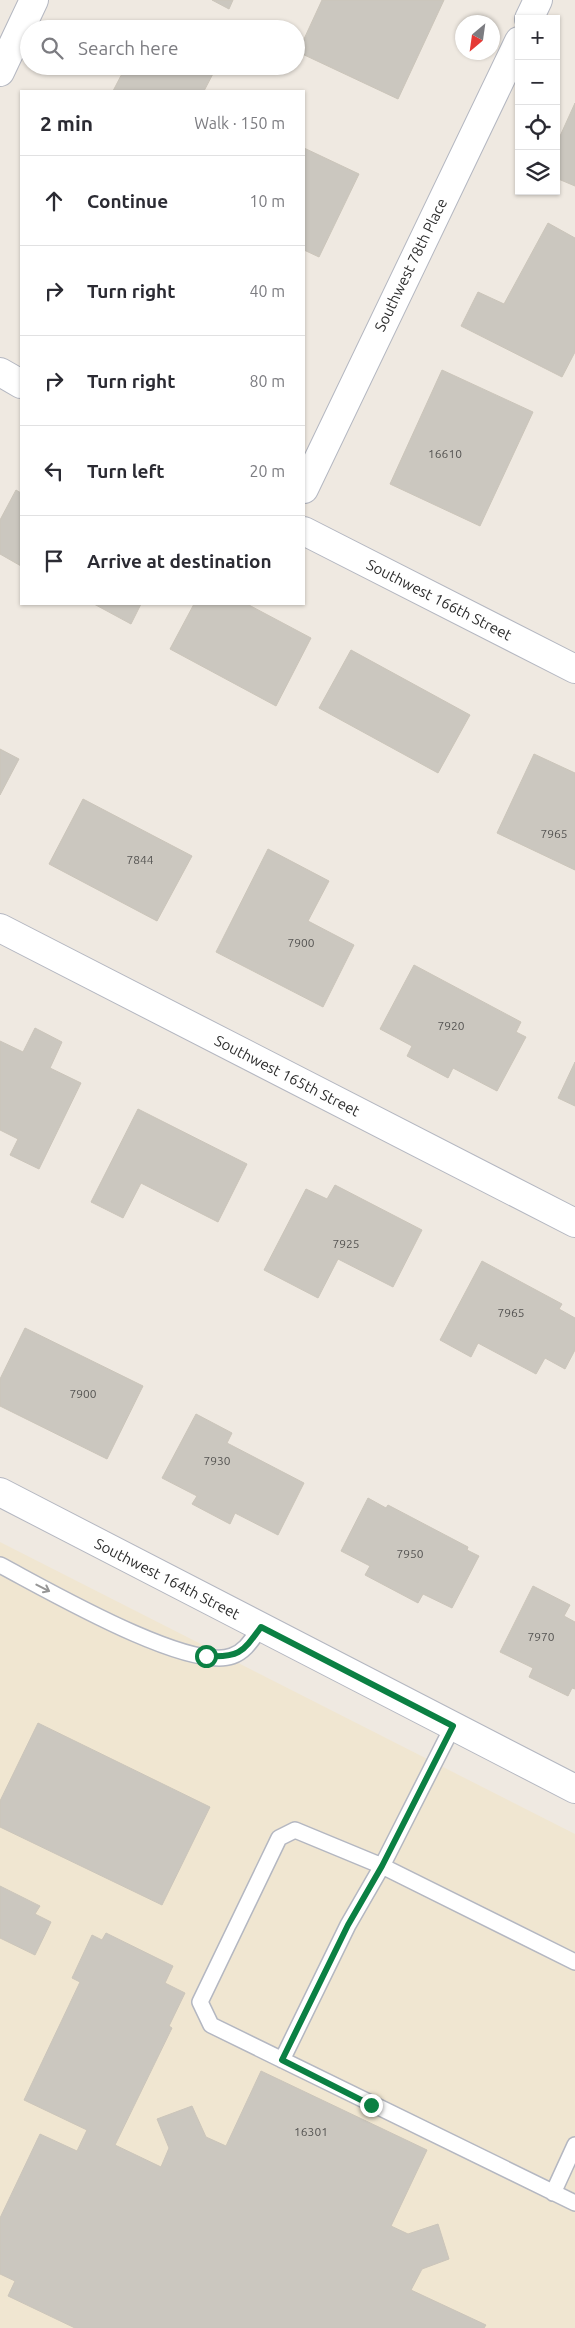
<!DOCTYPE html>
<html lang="en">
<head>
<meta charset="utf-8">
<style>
	body { margin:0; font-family:Ubuntu,sans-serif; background:#f2f2f3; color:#2b2b33 }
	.controls { position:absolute; right:15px; top:15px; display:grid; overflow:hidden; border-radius:0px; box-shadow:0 1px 4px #0004 }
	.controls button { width:45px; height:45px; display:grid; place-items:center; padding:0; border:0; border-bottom:1px solid #e1e1e2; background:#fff; color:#2b2b33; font:25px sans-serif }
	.compass { position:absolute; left:455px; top:15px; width:45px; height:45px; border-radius:50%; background:#fff; box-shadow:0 1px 4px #0004; rotate:209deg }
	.stop { position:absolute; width:15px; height:15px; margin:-11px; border:4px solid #0b8043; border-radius:50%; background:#fff }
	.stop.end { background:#0b8043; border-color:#fff; box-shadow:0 1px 5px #0008 }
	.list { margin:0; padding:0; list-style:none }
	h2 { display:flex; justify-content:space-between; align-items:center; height:65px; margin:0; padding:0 20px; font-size:21px }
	h2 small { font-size:16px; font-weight:400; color:#7c7c81 }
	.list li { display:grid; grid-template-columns:32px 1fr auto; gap:15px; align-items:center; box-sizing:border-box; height:90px; padding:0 20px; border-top:1px solid #e1e1e2 }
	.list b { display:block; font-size:19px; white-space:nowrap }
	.list em { font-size:16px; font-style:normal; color:#7c7c81 }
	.icon { flex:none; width:28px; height:28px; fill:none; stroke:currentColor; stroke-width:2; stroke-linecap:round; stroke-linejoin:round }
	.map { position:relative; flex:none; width:575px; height:2328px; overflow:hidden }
	.search { position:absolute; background:#fff; box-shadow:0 1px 4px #0004; left:20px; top:20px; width:285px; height:55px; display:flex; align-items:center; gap:12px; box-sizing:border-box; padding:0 18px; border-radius:28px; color:#7c7c81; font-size:19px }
	.panel { position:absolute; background:#fff; box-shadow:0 1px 4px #0004; left:20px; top:90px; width:285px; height:515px; border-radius:0px }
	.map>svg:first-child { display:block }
	.education { fill:#f0e6d1 }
	.building { fill:#cbc7bf; stroke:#cbc5ba }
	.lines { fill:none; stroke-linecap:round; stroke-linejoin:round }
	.service-casing { stroke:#b4b7c1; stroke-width:18 }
	.minor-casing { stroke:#b4b7c1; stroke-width:30 }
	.service { stroke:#fff; stroke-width:15 }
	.minor { stroke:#fff; stroke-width:28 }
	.oneway { stroke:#969696 }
	.route { stroke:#0b8043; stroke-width:6 }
	.labels { text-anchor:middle; stroke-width:4; stroke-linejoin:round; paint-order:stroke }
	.number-label { font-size:12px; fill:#555452 }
	.street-label { font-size:15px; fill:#2e2e2e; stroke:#fff }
</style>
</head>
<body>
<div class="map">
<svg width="575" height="2328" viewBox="0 0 575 2328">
	<rect width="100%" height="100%" fill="#efe9e1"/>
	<!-- education -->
	<path class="education" d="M0 1542 575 1834V2328H0Z"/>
	<!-- building -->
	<path class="building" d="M212 0H233L229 9Z
		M322 0H444L398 99 298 52Z
		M151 21 165 29H147Z
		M126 66H217L204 91H113Z
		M575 103V186L556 178V145Z
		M304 148 359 174 319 257 304 250Z
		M548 223 575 238V352L562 377 461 326 478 292 504 304Z
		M442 370 533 412 480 526 390 484Z
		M16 490 21 493V566L0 554V520Z
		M94 604H141L131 624Z
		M194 604H247L311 638 276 706 170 649Z
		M351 650 470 715 438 773 319 708Z
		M0 749 19 759 0 795Z
		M534 754 575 773V870L497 833Z
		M83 799 192 856 157 921 49 864Z
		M268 849 329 881 308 921 354 945 323 1007 216 952Z
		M414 965 521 1022 516 1032 526 1037 497 1091 453 1068 448 1078 407 1056 412 1046 380 1029Z
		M35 1028 62 1042 50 1068 81 1083 39 1169 10 1155 18 1139 0 1130V1041L23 1052Z
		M575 1062V1106L558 1098Z
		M138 1109 247 1164 218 1222 141 1183 123 1218 91 1202Z
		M335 1185 422 1230 393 1287 338 1259 318 1298 264 1270 306 1189 327 1199Z
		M482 1261 562 1304 559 1309 575 1318V1350L565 1369 545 1358 536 1374 478 1343 471 1357 440 1340Z
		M25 1328 143 1386 107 1459 0 1406V1379Z
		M196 1414 232 1433 227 1443 304 1483 278 1535 235 1513 230 1524 192 1504 197 1496 162 1478Z
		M368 1498 386 1508 388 1505 468 1547 467 1550 479 1556 452 1608 423 1594 418 1603 365 1575 370 1566 341 1551Z
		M533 1586 570 1605 564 1616 575 1622V1689L572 1688 568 1696 529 1677 533 1668 500 1652Z
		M38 1723 210 1807 162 1905 0 1827V1801Z
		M0 1886 40 1906 35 1914 51 1922 35 1955 0 1938Z
		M106 1933 173 1966 165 1983 185 1993 169 2026 172 2028 115 2145 161 2167 169 2148 157 2119 192 2106 206 2137 226 2146 261 2071 427 2150 391 2226 408 2234 438 2224 449 2259 422 2269 411 2290 486 2325 484 2328H75L8 2296 15 2281 0 2274V2218L40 2134 77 2151 87 2130 24 2100 80 1982 72 1978 92 1935 102 1940Z"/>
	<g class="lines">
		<!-- service casing -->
		<g class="service-casing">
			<path id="service" d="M0 1565C44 1588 188 1672 232 1656 246 1651 252 1639 261 1627
				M453 1726 382 1866 295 1830 279 1838 200 2002 211 2025 575 2203
				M282 2060 348 1925 382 1866 575 1962
				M553 2193 575 2145"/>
		</g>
		<!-- minor casing -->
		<g class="minor-casing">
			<path id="minor" d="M529 19 538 0
				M0 72 34 0
				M0 372 21 384
				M304 489 519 41
				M304 531 575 669
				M0 928 575 1223
				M0 1492 575 1789"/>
		</g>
		<!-- service -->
		<use href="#service" class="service"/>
		<!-- minor -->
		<use href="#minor" class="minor"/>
	</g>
	<!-- one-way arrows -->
	<defs><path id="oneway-shaft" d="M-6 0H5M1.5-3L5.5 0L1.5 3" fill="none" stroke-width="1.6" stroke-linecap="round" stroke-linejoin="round" transform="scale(1.25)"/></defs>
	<use class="oneway" href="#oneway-shaft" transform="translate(43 1588) rotate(27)"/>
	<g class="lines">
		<!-- route -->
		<path class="route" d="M206 1656C239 1658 242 1653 261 1627L453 1726 382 1866 348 1925 282 2060 371 2105"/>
	</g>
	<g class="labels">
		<!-- number labels -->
		<g class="number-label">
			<text x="445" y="458">16610</text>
			<text x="554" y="838">7965</text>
			<text x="140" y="864">7844</text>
			<text x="301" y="947">7900</text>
			<text x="451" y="1030">7920</text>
			<text x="346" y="1248">7925</text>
			<text x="511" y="1317">7965</text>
			<text x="83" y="1398">7900</text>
			<text x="217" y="1465">7930</text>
			<text x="410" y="1558">7950</text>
			<text x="541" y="1641">7970</text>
			<text x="311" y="2136">16301</text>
		</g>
		<!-- street labels -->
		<g class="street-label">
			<text transform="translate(411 265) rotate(-64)" y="5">Southwest 78th Place</text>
			<text transform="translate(439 600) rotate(27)" y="5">Southwest 166th Street</text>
			<text transform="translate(287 1076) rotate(27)" y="5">Southwest 165th Street</text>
			<text transform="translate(167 1579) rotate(27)" y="5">Southwest 164th Street</text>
		</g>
	</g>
</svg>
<div class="controls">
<button>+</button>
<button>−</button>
<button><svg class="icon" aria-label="locate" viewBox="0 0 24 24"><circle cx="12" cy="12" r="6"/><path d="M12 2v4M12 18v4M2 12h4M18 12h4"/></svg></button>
<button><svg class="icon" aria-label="layers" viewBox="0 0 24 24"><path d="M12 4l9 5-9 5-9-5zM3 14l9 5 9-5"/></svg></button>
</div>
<svg class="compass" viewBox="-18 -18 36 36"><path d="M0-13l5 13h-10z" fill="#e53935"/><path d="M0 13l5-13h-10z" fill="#7c7c81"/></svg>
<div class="stop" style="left:206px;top:1656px"></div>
<div class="stop end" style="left:371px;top:2105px"></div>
<div class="search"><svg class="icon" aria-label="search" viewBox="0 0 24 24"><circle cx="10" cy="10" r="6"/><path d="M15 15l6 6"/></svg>Search here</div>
<section class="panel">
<h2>2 min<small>Walk · 150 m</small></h2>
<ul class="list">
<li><svg class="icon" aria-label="ahead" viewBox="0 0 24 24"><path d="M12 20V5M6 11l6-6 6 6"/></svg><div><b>Continue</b></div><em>10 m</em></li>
<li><svg class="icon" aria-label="right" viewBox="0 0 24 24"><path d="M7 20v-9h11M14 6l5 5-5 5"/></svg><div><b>Turn right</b></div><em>40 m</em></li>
<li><svg class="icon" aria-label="right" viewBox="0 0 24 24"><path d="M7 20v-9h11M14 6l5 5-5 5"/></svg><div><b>Turn right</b></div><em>80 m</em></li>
<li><svg class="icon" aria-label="left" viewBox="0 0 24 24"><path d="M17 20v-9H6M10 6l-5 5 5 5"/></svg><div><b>Turn left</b></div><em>20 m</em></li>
<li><svg class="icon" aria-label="arrive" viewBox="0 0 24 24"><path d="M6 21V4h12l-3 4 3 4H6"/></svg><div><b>Arrive at destination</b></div></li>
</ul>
</section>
</div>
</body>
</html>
